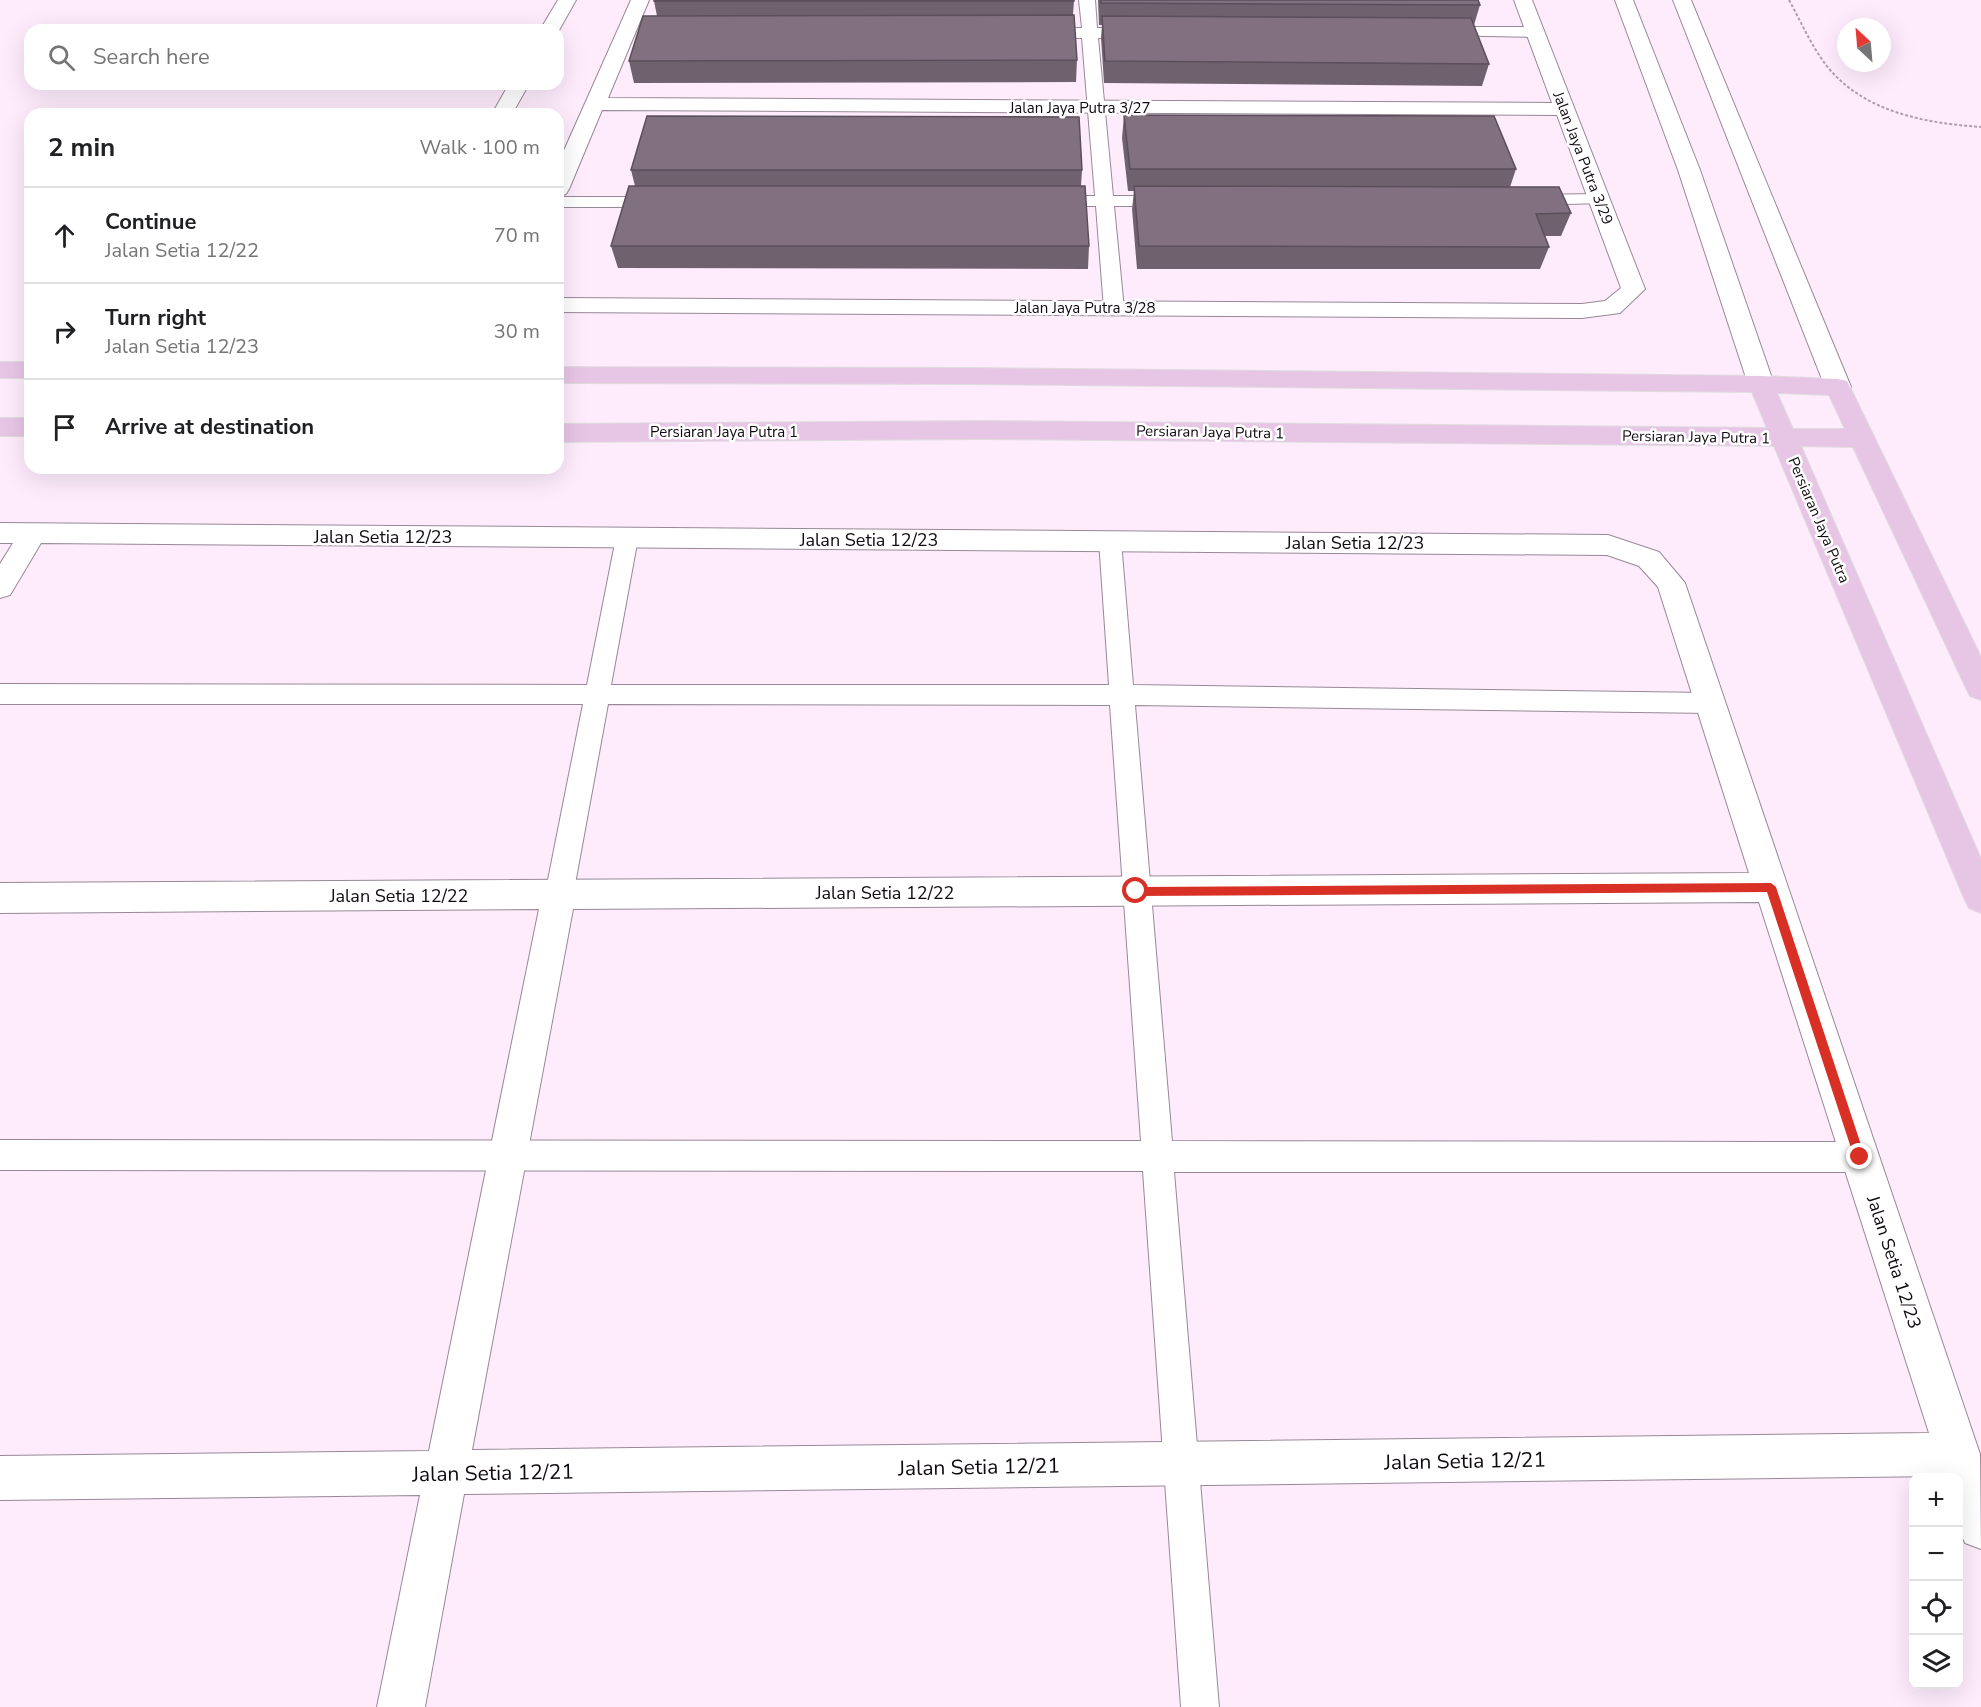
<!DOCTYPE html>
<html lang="en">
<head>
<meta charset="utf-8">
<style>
	body { margin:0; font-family:"Nunito Sans",sans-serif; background:#f2f2f2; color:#202124 }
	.controls { position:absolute; right:18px; bottom:18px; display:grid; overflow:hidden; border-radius:12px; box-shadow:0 6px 24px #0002 }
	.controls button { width:54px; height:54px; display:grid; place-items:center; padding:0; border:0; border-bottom:2px solid #e0e0e0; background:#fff; color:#202124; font:30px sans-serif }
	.compass { position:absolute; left:1837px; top:18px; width:54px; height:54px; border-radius:50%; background:#fff; box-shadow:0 6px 24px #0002; rotate:334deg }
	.stop { position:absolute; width:18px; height:18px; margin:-14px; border:4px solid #d93025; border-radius:50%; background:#fff }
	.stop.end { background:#d93025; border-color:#fff; box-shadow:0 2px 6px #0008 }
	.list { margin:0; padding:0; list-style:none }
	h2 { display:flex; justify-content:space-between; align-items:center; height:78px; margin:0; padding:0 24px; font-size:26px }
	h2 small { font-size:20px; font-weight:400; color:#757577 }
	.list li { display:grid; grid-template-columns:39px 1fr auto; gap:18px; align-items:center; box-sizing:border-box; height:96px; padding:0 24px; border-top:2px solid #e0e0e0 }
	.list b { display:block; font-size:22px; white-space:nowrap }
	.list p { margin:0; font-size:20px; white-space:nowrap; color:#757577 }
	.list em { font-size:20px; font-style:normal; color:#757577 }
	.icon { flex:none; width:33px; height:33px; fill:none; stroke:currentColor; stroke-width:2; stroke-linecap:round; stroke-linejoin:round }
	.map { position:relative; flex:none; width:1981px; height:1707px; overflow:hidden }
	.search { position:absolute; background:#fff; box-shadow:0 6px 24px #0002; left:24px; top:24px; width:540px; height:66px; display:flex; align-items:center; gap:15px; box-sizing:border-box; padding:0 21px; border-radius:18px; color:#757577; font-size:22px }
	.panel { position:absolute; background:#fff; box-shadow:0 6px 24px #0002; left:24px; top:108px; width:540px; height:366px; border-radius:18px }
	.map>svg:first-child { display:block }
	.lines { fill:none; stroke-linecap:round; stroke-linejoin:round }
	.lane-casing { stroke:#988897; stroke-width:2 }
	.street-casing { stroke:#988897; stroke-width:2 }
	.secondary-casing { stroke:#988897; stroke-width:2 }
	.primary-casing { stroke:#deddde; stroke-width:2 }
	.path { stroke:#ad9fab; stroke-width:2; stroke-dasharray:3 2; stroke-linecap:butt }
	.lane { fill:#fff; fill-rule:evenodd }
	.street { fill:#fff; fill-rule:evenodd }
	.secondary { fill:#fff; fill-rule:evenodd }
	.primary { fill:#e7c6e5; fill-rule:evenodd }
	.wall { fill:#6f616e }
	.building { fill:#817180; stroke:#5a4f5a; stroke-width:1.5 }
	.route { fill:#d93025 }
	.labels { text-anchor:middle; stroke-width:5; stroke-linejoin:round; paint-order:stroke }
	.far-street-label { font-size:15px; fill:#100a10; stroke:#fff }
	.street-label { font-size:18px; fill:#100a10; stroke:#fff }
	.near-street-label { font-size:21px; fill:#100a10; stroke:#fff }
</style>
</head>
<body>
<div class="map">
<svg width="1981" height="1707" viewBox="0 0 1981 1707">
	<rect width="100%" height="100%" fill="#feecfc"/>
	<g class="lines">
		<!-- lane casing -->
		<g class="lane-casing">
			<path id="lane" d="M1079 0H1095L1097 28H1139L1147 33 1139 38H1098L1113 196H1169L1175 197 1178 201 1175 205 1169 206H1114L1124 309 1121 313H1107L1104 309 1096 206H1051L1045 205 1042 201 1045 197 1051 196H1095L1082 38H1039L1031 33 1039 28H1082Z
				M1441 27H1533L1541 32 1533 37 1435 35 1433 32Z
				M1599 194 1605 195 1608 199 1605 203 1528 205 1522 204 1519 200 1522 196 1528 195Z
				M558 197H662L668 198 671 202 668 206 662 207H558Z
				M627 530 635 532 638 538 611 685H1109L1099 541 1102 535 1110 533 1118 535 1121 541 1133 685 1711 693 1720 696 1723 703 1720 710 1711 713 1135 705 1172 1141 1860 1142 1871 1146 1876 1157 1871 1168 1860 1172H1174L1219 1707H1181L1143 1171 0 1170V1140L1141 1141 1110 705 608 704 573 895 569 903 559 907 549 903 545 895 583 704H0V684L587 685 616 538 619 532Z"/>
		</g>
		<!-- street casing -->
		<g class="street-casing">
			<path id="street" d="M558 0H576L558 32V30H540Z
				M631 0H649L608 98 1552 103 1514 0H1532L1645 289 1620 313 1582 318 558 312V298L1582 304 1605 301 1621 288 1557 115 602 110 569 189 566 194 558 196V164Z
				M509 84H529L512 114H492Z
				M0 523 1608 535 1659 552 1685 583 1980 1454 1981 1549 1965 1543 1958 1526V1478L1942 1476 464 1494 425 1707H377L420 1495 0 1500V1456L429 1451 539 909 0 913V883L1749 873 1658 587 1639 566 1607 555 41 543 10 595 0 598V564L13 543H0ZM1759 902 1929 1433 472 1450 573 909Z"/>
		</g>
		<!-- secondary casing -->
		<g class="secondary-casing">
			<path id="secondary" d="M1615 0H1633L1700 170 1774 384 1770 390 1761 392 1752 390 1748 384 1678 170Z
				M1673 0H1691L1851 387 1847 393 1838 395 1829 393 1825 387Z"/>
		</g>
		<!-- primary casing -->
		<g class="primary-casing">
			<path id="primary" d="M0 362H30V378H0Z
				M558 367 973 368 1761 376 1838 379 1847 381 1981 657V700L1970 696 1966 688 1853 447 1801 446 1981 859V913L1969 908 1964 898 1774 446 981 439 558 442V424L981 421 1767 428 1752 392 973 384 558 383ZM1777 393 1829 395 1845 429H1793Z
				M0 418H30V436H0Z"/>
		</g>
		<!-- path -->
		<path class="path" d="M1789 0C1801 22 1811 45 1826 65 1863 112 1924 123 1981 127"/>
		<!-- lane -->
		<use href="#lane" class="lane"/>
		<!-- street -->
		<use href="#street" class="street"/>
		<!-- secondary -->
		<use href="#secondary" class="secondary"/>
		<!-- primary -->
		<use href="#primary" class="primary"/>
	</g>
	<!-- wall -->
	<path class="wall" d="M1074 0 1073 15 1077 60 1076 82 634 83 629 61 657 16 654 1Z
		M1098 0H1478L1480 5 1474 25 1489 64 1482 86 1104 83 1101 38 1102 25H1099Z
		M1124 115 1516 169 1510 187 1571 213 1561 236H1545L1549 247 1540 269H1137L1132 209 1134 191H1128L1122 138Z
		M631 170H1082L1081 186 1089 246 1088 269 618 268 611 246 635 186Z"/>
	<!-- building -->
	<path class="building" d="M654 0H1074V1H654Z
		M1101 0H1478L1480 5 1101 3Z
		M1074 15 1077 60 629 61 643 16Z
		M1102 16 1471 18 1489 64 1105 61Z
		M1124 115 1494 116 1516 169H1130Z
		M647 116 1079 117 1082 170H631Z
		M629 186H1085L1089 246H611Z
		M1134 186 1559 187 1571 213 1536 214 1549 247 1139 246Z"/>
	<!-- route -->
	<path class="route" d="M1771 883 1776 887 1865 1157 1860 1162 1854 1157 1767 892 1136 896 1131 891 1136 887Z"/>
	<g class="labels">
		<!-- far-street labels -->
		<g class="far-street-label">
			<text x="1080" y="113">Jalan Jaya Putra 3/27</text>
			<text transform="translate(1583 158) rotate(69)" y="5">Jalan Jaya Putra 3/29</text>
			<text x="1085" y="313">Jalan Jaya Putra 3/28</text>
			<text x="724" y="437">Persiaran Jaya Putra 1</text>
			<text transform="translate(1210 432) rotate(1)" y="5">Persiaran Jaya Putra 1</text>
			<text transform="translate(1696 437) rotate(1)" y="5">Persiaran Jaya Putra 1</text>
			<text transform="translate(1819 520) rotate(67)" y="5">Persiaran Jaya Putra</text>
		</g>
		<!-- street labels -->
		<g class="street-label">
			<text x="383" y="543">Jalan Setia 12/23</text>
			<text x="869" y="546">Jalan Setia 12/23</text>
			<text x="1355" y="549">Jalan Setia 12/23</text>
			<text x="885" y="899">Jalan Setia 12/22</text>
			<text x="399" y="902">Jalan Setia 12/22</text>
			<text transform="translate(1894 1262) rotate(72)" y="6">Jalan Setia 12/23</text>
		</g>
		<!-- near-street labels -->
		<g class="near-street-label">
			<text transform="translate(1465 1461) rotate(-1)" y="7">Jalan Setia 12/21</text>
			<text transform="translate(979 1467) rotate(-1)" y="7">Jalan Setia 12/21</text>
			<text transform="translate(493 1473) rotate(-1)" y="7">Jalan Setia 12/21</text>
		</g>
	</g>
</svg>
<div class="controls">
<button>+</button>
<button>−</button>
<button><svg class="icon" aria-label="locate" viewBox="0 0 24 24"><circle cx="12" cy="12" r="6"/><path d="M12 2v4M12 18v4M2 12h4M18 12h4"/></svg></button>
<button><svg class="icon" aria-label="layers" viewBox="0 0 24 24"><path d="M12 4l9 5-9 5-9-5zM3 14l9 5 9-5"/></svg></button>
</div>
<svg class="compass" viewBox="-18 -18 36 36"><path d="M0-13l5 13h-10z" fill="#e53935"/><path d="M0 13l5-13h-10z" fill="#757577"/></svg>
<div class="stop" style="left:1136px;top:891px"></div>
<div class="stop end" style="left:1860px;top:1157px"></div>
<div class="search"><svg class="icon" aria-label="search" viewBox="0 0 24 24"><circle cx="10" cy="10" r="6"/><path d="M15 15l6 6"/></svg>Search here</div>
<section class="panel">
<h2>2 min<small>Walk · 100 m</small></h2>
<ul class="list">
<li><svg class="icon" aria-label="ahead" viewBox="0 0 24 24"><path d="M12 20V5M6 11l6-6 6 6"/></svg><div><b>Continue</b><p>Jalan Setia 12/22</p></div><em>70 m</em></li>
<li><svg class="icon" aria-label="right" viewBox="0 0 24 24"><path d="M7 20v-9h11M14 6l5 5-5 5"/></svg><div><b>Turn right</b><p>Jalan Setia 12/23</p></div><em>30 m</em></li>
<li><svg class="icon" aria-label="arrive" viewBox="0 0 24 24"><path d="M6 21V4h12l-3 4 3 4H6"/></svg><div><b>Arrive at destination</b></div></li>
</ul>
</section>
</div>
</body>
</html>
